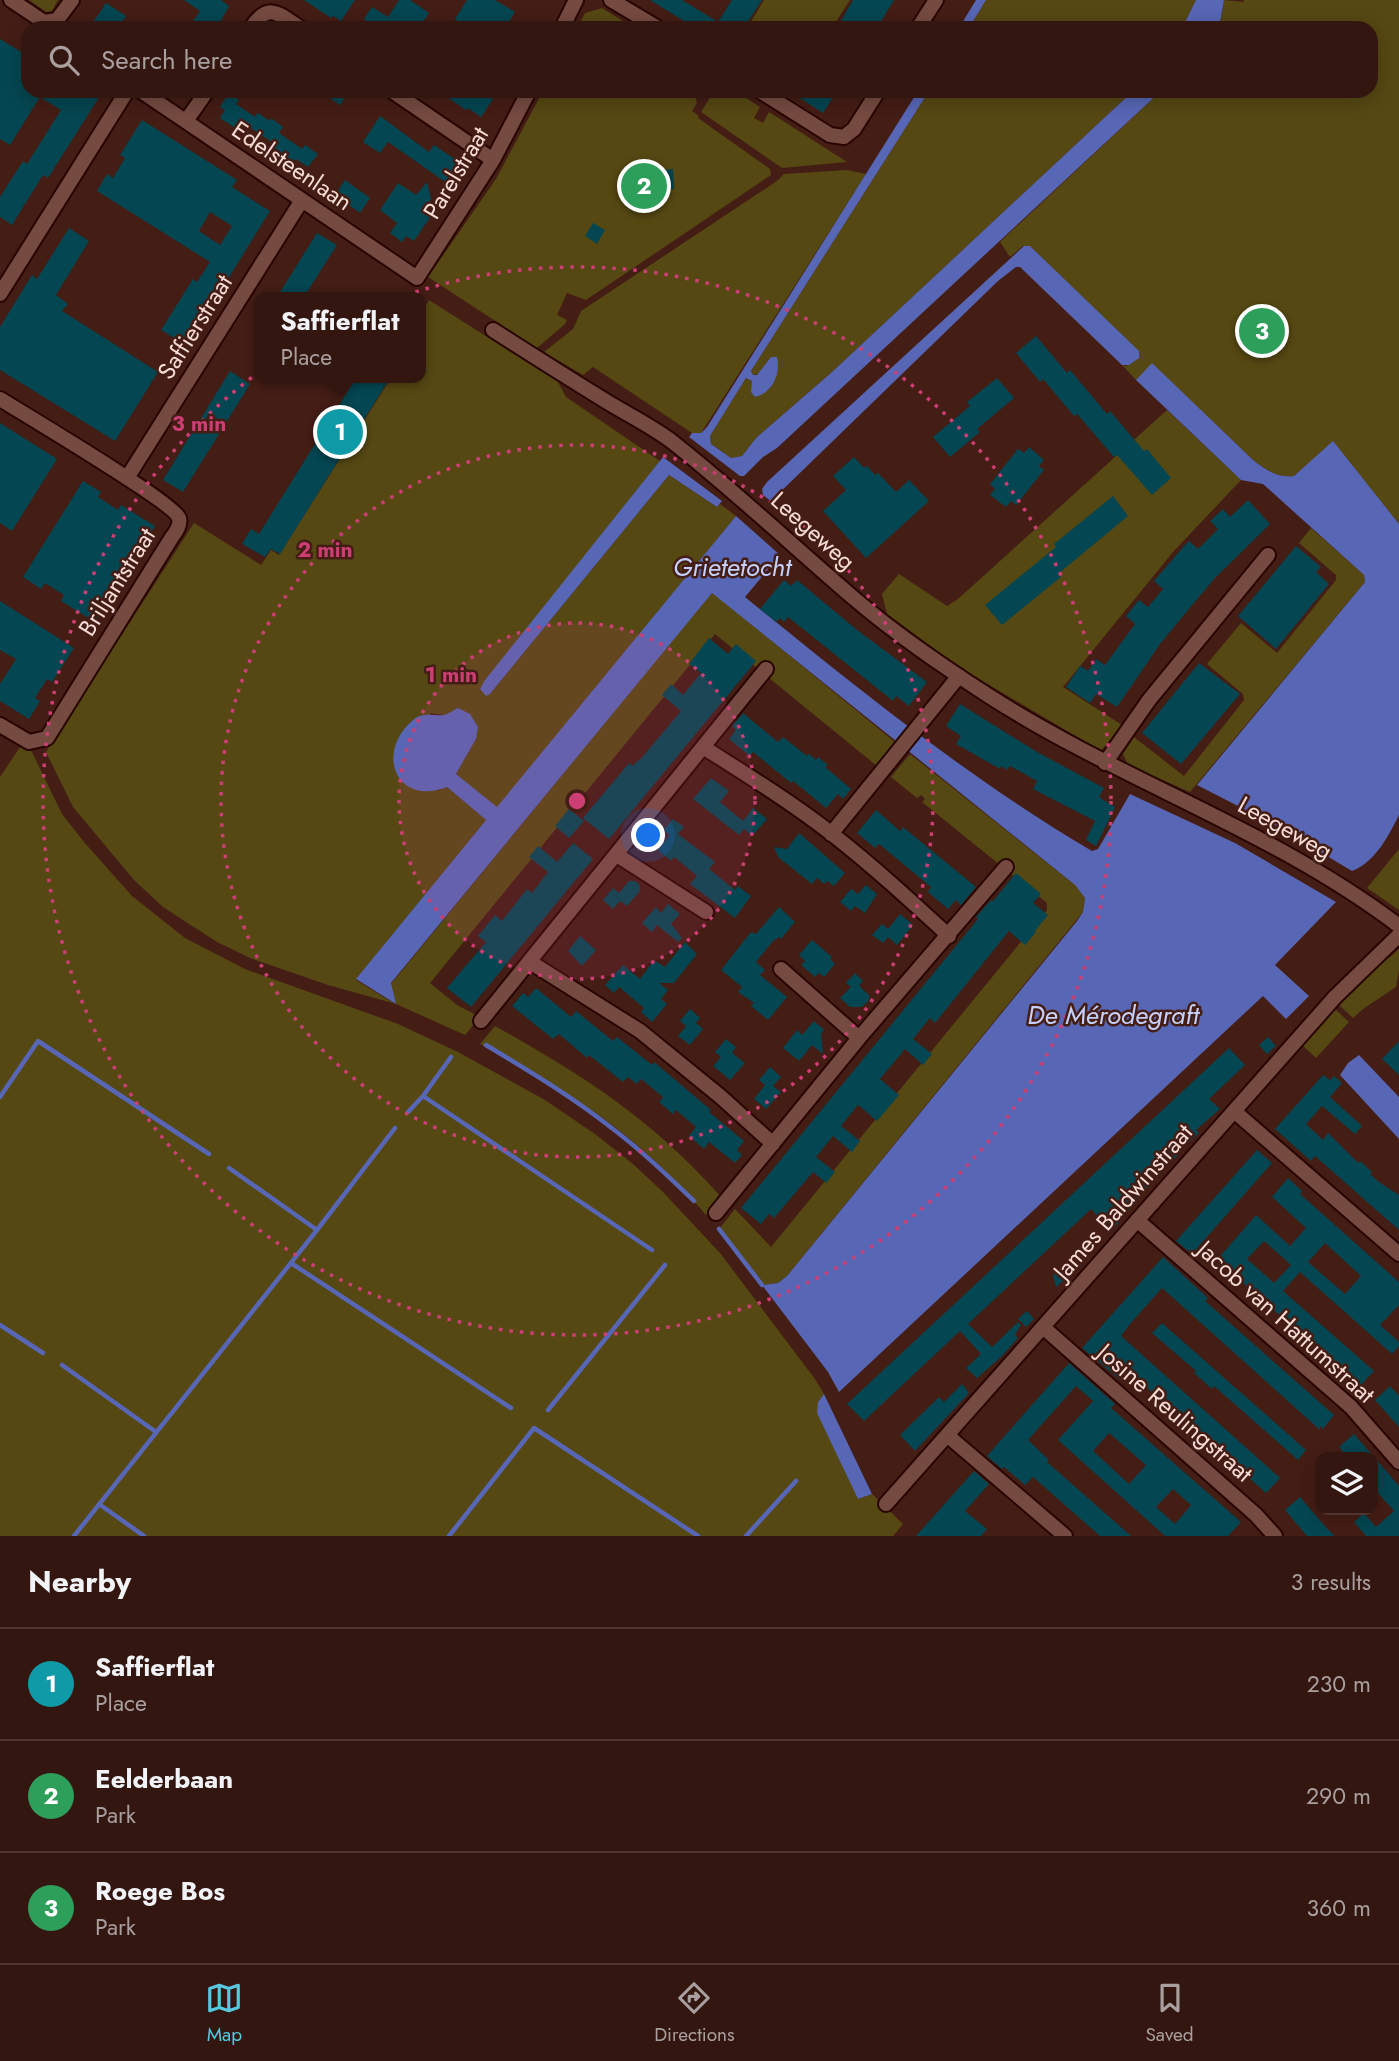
<!DOCTYPE html>
<html lang="en">
<head>
<meta charset="utf-8">
<style>
	body { margin:0; font-family:Jost,sans-serif; background:#3b1f19; color:#f1f3f6 }
	.controls { position:absolute; right:21px; bottom:21px; display:grid; overflow:hidden; border-radius:14px; box-shadow:0 4px 18px #0003 }
	.controls button { width:63px; height:63px; display:grid; place-items:center; padding:0; border:0; border-bottom:2px solid #4e3530; background:#331610; color:#f1f3f6; font:35px sans-serif }
	.you { position:absolute; left:649px; top:836px; width:24px; height:24px; margin:-18px; border:5px solid #fff; border-radius:50%; background:#1a73e8; box-shadow:0 0 0 10px #1a73e833 }
	.badge { display:grid; place-items:center; width:46px; height:46px; border-radius:50%; background:#56c9e1; color:#fff; font-size:23px; font-weight:700 }
	.pin { position:absolute; translate:-50% -50%; border:4px solid #fff; box-shadow:0 2px 7px #0006 }
	.popup { position:absolute; left:254px; top:292px; width:172px; height:91px; box-sizing:border-box; display:grid; place-content:center; border-radius:14px; background:#331610; filter:drop-shadow(0 2px 5px #0005); font-size:23px; white-space:nowrap; color:#a99f9f }
	.popup b { font-size:26px; color:#f1f3f6 }
	.popup::after { content:''; position:absolute; left:50%; top:100%; margin-left:-14px; border:14px solid transparent; border-top-color:#331610 }
	.list { margin:0; padding:0; list-style:none }
	h2 { display:flex; justify-content:space-between; align-items:center; height:91px; margin:0; padding:0 28px; font-size:30px }
	h2 small { font-size:23px; font-weight:400; color:#a99f9f }
	.list li { display:grid; grid-template-columns:46px 1fr auto; gap:21px; align-items:center; box-sizing:border-box; height:112px; padding:0 28px; border-top:2px solid #4e3530 }
	.list b { display:block; font-size:26px; white-space:nowrap }
	.list p { margin:0; font-size:23px; white-space:nowrap; color:#a99f9f }
	.list em { font-size:23px; font-style:normal; color:#a99f9f }
	.icon { flex:none; width:38px; height:38px; fill:none; stroke:currentColor; stroke-width:2; stroke-linecap:round; stroke-linejoin:round }
	.map { position:relative; flex:none; width:1399px; height:1536px; overflow:hidden }
	.search { position:absolute; background:#331610; box-shadow:0 4px 18px #0003; left:21px; right:21px; top:21px; height:77px; display:flex; align-items:center; gap:18px; box-sizing:border-box; padding:0 24px; border-radius:21px; color:#a99f9f; font-size:26px }
	.sheet { height:427px; background:#331610 }
	nav { display:flex; justify-content:space-around; align-items:center; box-sizing:border-box; height:98px; border-top:2px solid #4e3530; background:#331610; font-size:19px; color:#a99f9f }
	nav a { display:grid; justify-items:center; gap:4px }
	nav .on { color:#56c9e1 }
	.map>svg:first-child { display:block }
	.green { fill:#564813 }
	.water { fill:#5766b5 }
	.lines { fill:none; stroke-linecap:round; stroke-linejoin:round }
	.stream { stroke:#5766b5; stroke-width:4.5 }
	.building { fill:#044651; fill-rule:evenodd }
	.minor-casing { stroke:#280501; stroke-width:18 }
	.minor { stroke:#754a41; stroke-width:14 }
	.ring { fill:none; stroke:#cd3f74; stroke-width:3.5; stroke-dasharray:3.5 7 }
	.labels { text-anchor:middle; stroke-width:5; stroke-linejoin:round; paint-order:stroke }
	.street-label { font-size:24px; fill:#f7dcd6; stroke:#441d15 }
	.water-label { font-size:26px; font-style:italic; fill:#c5d1fc; stroke:#441d15 }
	.centre { fill:#cd3f74; stroke:#441d15; stroke-width:3.5 }
	.ring-label { font-size:21px; text-anchor:middle; font-weight:bold; fill:#cd3f74; stroke:#441d15; stroke-width:5; stroke-linejoin:round; paint-order:stroke }
</style>
</head>
<body>
<div class="map">
<svg width="1399" height="1536" viewBox="0 0 1399 1536">
	<rect width="100%" height="100%" fill="#441d15"/>
	<!-- green -->
	<path class="green" d="M29 0H58L52 11 46 12Z
		M764 0H850L832 28H747Z
		M986 0H1196L1182 28H969Z
		M1224 0 1243 2 1244 0H1399V524L1333 442 1294 476C1277 478 1266 470 1253 460L1152 364 1136 380 1122 365 1127 366 1138 351 1030 246H1023L1010 257 1000 242 1161 91H1371V28H1219Z
		M602 8 634 28H577L585 13Z
		M543 91H698L695 96 697 103 692 111 699 116 698 118 770 169 771 175 586 300 567 293 557 315 567 320 565 324 537 348 428 277 496 179Z
		M714 91H735L760 107 754 118 763 123 769 112 847 162 782 168 701 112Z
		M929 91H1133L832 372 756 438 742 456 731 458 711 444 710 436 746 378 752 381V392L755 397C779 386 775 380 771 357L758 374 753 375 751 371Z
		M847 170 866 174 701 433H692L593 367 583 375 544 352 573 329 581 311 777 181 784 174Z
		M429 300 558 382 566 397 660 461 480 689 490 694 669 475 717 507 720 504 736 516 497 808 456 774 476 739 445 715 430 713 437 791 447 787 486 820 356 980 395 1004 391 984 712 592 896 743 877 766 715 634 430 983 457 1005 480 1017 465 1035 396 1004 328 985 250 958 217 942 163 907 134 880 73 807 46 752 194 523 261 565 271 550 279 555 391 378H420L421 313Z
		M1167 410 1241 480 1173 552 1063 687 1122 725 1101 751 962 669 887 614 882 594 899 574 947 606 958 599Z
		M1311 528 1364 575 1365 582 1190 792 1128 765 1123 754 1134 737 1184 776 1244 700 1243 694 1207 664 1241 623 1277 653 1336 580V575L1299 543Z
		M22 744 31 750 62 814 84 842 132 896 185 938 245 969 398 1024 458 1052 545 1100 595 1134 633 1164 663 1192 720 1253 815 1379 824 1394 818 1402 858 1499 872 1494 903 1524 893 1536H0V777Z
		M910 754 1075 885 1085 897 1083 912 787 1276 778 1283 762 1285 719 1229 735 1209 771 1247 1047 910V903L922 802 925 799 921 795 917 798 891 777Z
		M1399 849V910L1367 888Z
		M1399 949V970L1396 987 1363 1009 1353 1018 1339 1005 1385 955 1389 958Z
		M1335 1009 1349 1022 1316 1058 1302 1045Z
		M495 1026C584 1076 652 1119 721 1197L706 1215C687 1193 668 1172 646 1153 597 1108 538 1076 480 1044Z"/>
	<!-- water -->
	<path class="water" d="M976 0H986L969 28H959Z
		M1196 0H1224L1219 28H1182Z
		M918 91H929L751 371 753 375H757L771 357H777C781 373 773 393 755 397L751 392 752 381 746 378 710 436 711 444 731 458 742 456 756 438 832 372 1133 91H1161L777 448 763 457 744 476H740L689 437 692 433H701L707 427Z
		M1024 246H1030L1139 351V358L1129 365H1122L1020 267H1016L998 281 771 501 763 495 762 489 767 482Z
		M1152 363 1253 460C1266 470 1277 478 1294 476L1333 441 1399 524V815C1388 837 1375 862 1352 871L1275 825 1197 785 1365 582 1364 575 1263 484 1241 480 1136 380Z
		M663 457 722 501 717 507 669 475 490 694 486 696 480 689 485 680Z
		M736 516 780 555 745 597C856 687 968 778 1092 851L1098 849 1130 794 1235 843 1336 902 1275 965 1309 996 1286 1019 1263 996 839 1392 828 1372 762 1285 778 1283 787 1276 1077 921 1083 912 1085 898 1075 885 712 593 391 983 396 1004 356 979 486 820 447 787C397 807 374 753 413 720 423 712 433 716 444 715 448 714 454 710 458 708L470 714 478 727 476 739 456 774 497 807Z
		M1359 1055 1399 1097V1139L1340 1075 1348 1063Z
		M824 1394 872 1494 858 1499 817 1413 818 1402Z"/>
	<g class="lines">
		<!-- stream -->
		<path class="stream" d="M486 1045C529 1071 573 1097 613 1129 642 1151 668 1176 694 1201
			M423 1096 652 1250
			M0 1097 38 1041 209 1154
			M408 1112 423 1096 451 1057
			M229 1168 317 1230
			M719 1229 762 1285
			M291 1263 511 1408
			M0 1325 43 1353
			M62 1365 156 1432
			M548 1410 665 1265
			M99 1504 144 1536
			M74 1536 317 1230 395 1128
			M449 1536 534 1428 698 1536
			M746 1536 796 1481"/>
	</g>
	<!-- building -->
	<path class="building" d="M184 0H221L229 6 217 28H188L200 11Z
		M304 0H355L341 21 333 16 331 18Z
		M399 0H410L429 13 419 28H366L369 23 364 19 372 7 388 17Z
		M467 0H495L515 12 505 28H454L459 22 455 19Z
		M650 0H682L718 22 732 0H762L744 28H695Z
		M853 0H894L877 28H837Z
		M106 3 126 16 118 28H104L94 21Z
		M0 39 28 56V91H103L48 178 43 175 12 225 0 217V197L23 161 27 164 61 110 40 97 10 145 0 139Z
		M320 91H339L346 96 340 105Z
		M438 91H480L493 99 481 117 468 108 466 110Z
		M789 91H837L823 113Z
		M229 93 239 100 236 104 255 117 258 113 270 121 271 118 283 127 279 133 302 149 305 145 318 154 308 167 296 159 291 166 267 150 272 142 249 127 244 134 220 118 225 110 220 107Z
		M380 116 429 152 434 145 459 162 454 169 460 173 451 186 388 142 380 153 363 142Z
		M142 120 237 180 232 187 270 211 218 295 213 293 182 343 161 330 193 279 197 282 210 262 97 191 107 174 113 178 125 158 120 155ZM210 212 232 226 220 245 199 231Z
		M673 169 674 189 637 191 636 172Z
		M345 180 370 198 360 213 335 195Z
		M427 182 431 199 423 211 431 216 414 241 406 236 402 242 390 233 397 223 380 210 398 183 416 195Z
		M593 223 605 230 597 244 585 236Z
		M69 228 89 241 56 295 68 304 62 311 158 372 115 441 0 370V327L32 275 37 279Z
		M317 233 337 245 330 256 304 297H277Z
		M1036 336 1067 373 1070 370 1107 414 1110 411 1144 451 1147 449 1171 478 1152 495 1117 455 1114 457 1077 414 1074 416 1043 379 1040 382 1016 353Z
		M230 371 250 384 183 492 163 480Z
		M356 378H390L280 554 271 549 265 557 242 544 251 529 259 534Z
		M997 378 1014 398 977 429 980 432 950 457 933 437 970 406 967 402Z
		M0 423 57 459 12 531 0 523Z
		M1029 447 1044 460 1039 466 1044 470 1016 505 1011 501 1006 507 990 495 995 489 990 484 1018 449 1024 453Z
		M854 457 864 468 867 466 875 475 878 473 896 492 909 480 929 501 866 558 823 511 846 490 833 476Z
		M83 481 101 492 98 497 118 510 121 505 155 526 95 622 61 601 64 595 45 583 41 589 23 577Z
		M1113 496 1128 516 1058 574 1061 577 1002 625 985 605 1056 547 1054 544Z
		M1248 500 1270 524 1215 578 1188 610 1160 644 1117 707 1096 694 1090 703 1066 687 1080 666 1088 671 1096 659 1105 665 1135 624 1126 616 1139 600 1148 607 1163 589 1154 581 1185 545 1189 541 1198 549 1218 529 1210 521 1223 509 1230 517Z
		M1296 546 1321 567 1316 572 1329 584 1276 649 1238 616Z
		M784 580 791 586 797 580 857 630 927 682 909 706 896 696 893 701 788 617 784 622 780 618 776 622 760 609Z
		M0 601 74 648 52 682 47 679 35 698 40 701 29 719 0 701V684L16 659 0 650Z
		M709 638 728 654 736 644 756 661 609 839 583 818 629 763 633 766 638 760 639 761 681 711 662 695 671 684 683 695 701 673 689 664Z
		M1199 663 1240 694 1181 764 1142 733Z
		M960 704 1037 752 1104 788 1099 797 1115 807 1096 846 1086 840 1095 821 1033 789 1037 781 1010 766 1007 770 1001 766 1000 769 956 744 961 736 946 726Z
		M743 713 778 742 783 737 807 756 809 754 816 760 818 757 828 765 825 767 851 789 843 799 838 794 826 808 793 781 791 783 753 752 750 756 729 739 736 730 732 726Z
		M711 778 729 791 720 802 743 821 753 808 767 819 752 836 744 829 739 835 693 799Z
		M569 809 584 821 569 838 555 826Z
		M876 810 900 831 903 827 976 887 961 905 956 900 948 909 928 892 931 887 879 844 875 848 857 833Z
		M673 819 684 827 678 834 715 862 709 869 735 890 738 886 751 896 735 918 690 884 697 876 674 857 671 861 658 850 670 835 664 830Z
		M799 833 845 873 834 886 827 881 824 884 817 878 812 884 778 857 774 847 787 849Z
		M573 843 593 859 471 1007 447 988 486 942 478 936 495 915 502 921 527 889 532 893 548 872 529 857 538 846 557 862Z
		M1016 873 1041 894 1033 903 1048 915 1035 931 1036 932 1025 945 1009 931 935 1023 930 1018 913 1039 932 1054 923 1065 905 1049 880 1079 899 1095 883 1114 877 1121 858 1105 841 1126 860 1141 852 1152 833 1136 816 1157 835 1172 826 1183 813 1172 774 1218 769 1214 761 1224 741 1208 978 919 976 917 991 900 993 901Z
		M629 881H635L639 884 640 891 627 906 620 901 613 909 603 900 613 888 619 893Z
		M866 885 877 894 865 913 855 906 851 911 840 902 851 889 858 894Z
		M668 904 680 914 671 924 682 938 678 942 657 925 652 932 642 923 656 907 661 913Z
		M779 907 795 922 781 939 779 937 773 941 756 962 765 970 760 975 787 997 768 1020 751 1006 754 1003 738 992 742 987 721 970 751 932 756 934Z
		M900 914 913 925 897 945 888 937 883 943 872 935 882 924 888 929Z
		M580 936 596 950 582 966 568 951Z
		M812 940 832 957 830 959 835 964 824 977 819 973 815 977 801 965 805 961 799 955Z
		M685 942 697 954 674 983H659L668 990 661 999 667 1004 652 1022 641 1012 644 1008 619 987 614 993 605 985 623 965 640 979 654 960 665 967Z
		M855 973 863 981 859 986 869 995V1000L862 1007H850L840 998 851 987 846 983Z
		M536 988 571 1017 576 1011 613 1041 617 1037 652 1065 654 1062 711 1110 709 1112 744 1141 737 1150 742 1155 735 1163 709 1142 704 1149 689 1136 696 1127 676 1110 673 1114 659 1102 663 1097 641 1079 637 1084 628 1077 623 1082 589 1055 587 1058 559 1034 553 1039 512 1006 523 993 528 997Z
		M690 1009 700 1018 696 1023 703 1029 690 1045 678 1036 686 1026 680 1021Z
		M814 1021 824 1030 821 1034 823 1054 812 1045 799 1061 783 1048 797 1030 802 1035Z
		M1268 1037 1276 1046 1267 1054 1259 1045Z
		M726 1039 736 1047 732 1053 745 1063 730 1080 713 1066 721 1057 715 1052Z
		M1399 1041V1075L1382 1059Z
		M1229 1048 1245 1065 1209 1099 1220 1109 1196 1130 1199 1133 1176 1153 1178 1155 1135 1200 1137 1202 1119 1219 1121 1221 1110 1230 1091 1209 968 1324 992 1347 1018 1322 1021 1325 1015 1335 1018 1338 1001 1357 977 1378 966 1368 981 1354 960 1331 864 1421 847 1404Z
		M770 1067 781 1077 773 1086 781 1092 766 1109 754 1099 765 1085 759 1080Z
		M1323 1075 1330 1080 1334 1076 1342 1083 1330 1097 1362 1126 1355 1134 1322 1106 1306 1124 1323 1140 1328 1133 1358 1163 1360 1161 1372 1172 1370 1174 1379 1182 1399 1195V1230L1315 1156 1311 1161 1275 1129Z
		M1257 1150 1272 1163 1192 1254 1176 1241Z
		M1288 1178 1302 1191 1300 1194 1399 1282V1305L1380 1325 1399 1342V1346L1392 1354 1300 1272 1283 1291 1374 1371 1360 1386 1217 1260 1256 1215 1290 1246 1306 1228 1272 1197ZM1264 1241 1291 1265 1274 1283 1247 1259ZM1325 1243 1361 1276 1345 1294 1308 1262Z
		M1076 1253 1085 1262 1056 1287 1053 1275Z
		M1163 1257 1208 1298 1205 1301 1334 1415 1323 1429 1320 1426V1430L1162 1288 1130 1324 1121 1336 1280 1478 1266 1493 1127 1370 1119 1379 1082 1348Z
		M1027 1311 1034 1319 1026 1327 1018 1319Z
		M1162 1323 1306 1450 1298 1460 1214 1386 1212 1389 1194 1373 1196 1371 1152 1333Z
		M1069 1363 1115 1404 1111 1408 1241 1522 1228 1536H1165L1058 1440 1093 1401 1076 1386 1028 1440 1049 1460 1047 1462 1131 1536H1100L1033 1477 1025 1485 1004 1467 1002 1469 987 1456ZM1109 1433 1146 1465 1129 1484 1093 1451ZM1173 1489 1191 1505 1175 1524 1156 1507Z
		M962 1384 969 1393 915 1451 900 1435 939 1397 944 1402Z
		M1390 1386 1399 1396V1427L1375 1400Z
		M1354 1434 1399 1486V1536H1366L1354 1522 1364 1513 1376 1527 1394 1511 1378 1493 1373 1498V1457H1347L1339 1447Z
		M974 1471 989 1484 965 1511 987 1529 981 1536H916Z
		M1300 1497 1324 1525 1334 1536H1307L1285 1510Z"/>
	<g class="lines">
		<!-- minor casing -->
		<g class="minor-casing">
			<path id="minor" d="M11 0 44 22 57 20
				M611 0 658 28
				M57 20 72 0
				M251 28C268 2 278 13 300 28
				M562 28 576 0
				M918 28 936 0
				M141 91 417 278 493 160 529 91
				M392 91 493 160
				M760 91 830 135 844 137 854 129 878 91
				M186 121 207 91
				M0 294 127 91
				M493 330C532 355 570 379 609 403 629 415 651 426 670 440 735 491 794 547 856 600 898 636 944 667 989 696 1121 781 1273 830 1399 926
				M0 399C24 414 174 503 179 518 181 525 176 532 172 537L47 738 29 742 0 725
				M127 478 302 200
				M703 747C747 775 791 802 832 834 873 866 911 901 949 936
				M1105 763 1149 700 1268 555
				M831 834 959 676
				M617 855 706 912
				M530 962 640 1031 721 1097 773 1144
				M781 969 859 1038
				M481 1021 766 669
				M1234 1111 1399 1254
				M716 1213 859 1038 1006 867
				M1137 1220 1351 1407 1399 1462
				M1043 1327 1256 1515 1275 1536
				M947 1435 1065 1536
				M886 1504 1335 997 1399 935"/>
		</g>
		<!-- minor -->
		<use href="#minor" class="minor"/>
	</g>
	<!-- distance rings -->
	<circle cx="577" cy="801" r="178" fill="#cd3f74" fill-opacity=".12"/>
	<g class="ring">
		<circle cx="577" cy="801" r="178"/>
		<circle cx="577" cy="801" r="356"/>
		<circle cx="577" cy="801" r="534"/>
	</g>
	<g class="labels">
		<!-- street labels -->
		<g class="street-label">
			<text transform="translate(292 166) rotate(34)" y="8">Edelsteenlaan</text>
			<text transform="translate(456 173) rotate(-59)" y="8">Parelstraat</text>
			<text transform="translate(195 327) rotate(-58)" y="8">Saffierstraat</text>
			<text transform="translate(813 531) rotate(42)" y="8">Leegeweg</text>
			<text transform="translate(117 582) rotate(-58)" y="8">Briljantstraat</text>
			<text transform="translate(1285 828) rotate(29)" y="8">Leegeweg</text>
			<text transform="translate(1123 1202) rotate(-49)" y="8">James Baldwinstraat</text>
			<text transform="translate(1286 1322) rotate(42)" y="8">Jacob van Hattumstraat</text>
			<text transform="translate(1175 1413) rotate(41)" y="8">Josine Reulingstraat</text>
		</g>
		<!-- water labels -->
		<g class="water-label">
			<text x="732" y="576">Grietetocht</text>
			<text x="1113" y="1024">De Mérodegraft</text>
		</g>
	</g>
	<circle cx="577" cy="801" r="10" class="centre"/>
	<g class="ring-label">
		<text x="199" y="431">3 min</text>
		<text x="325" y="557">2 min</text>
		<text x="451" y="682">1 min</text>
	</g>
</svg>
<div class="controls">
<button><svg class="icon" aria-label="layers" viewBox="0 0 24 24"><path d="M12 4l9 5-9 5-9-5zM3 14l9 5 9-5"/></svg></button>
</div>
<div class="you"></div>
<div class="pin badge" style="left:340px;top:432px;background:#0f9aa8">1</div>
<div class="popup"><b>Saffierflat</b>Place</div>
<div class="pin badge" style="left:644px;top:186px;background:#2e9e5b">2</div>
<div class="pin badge" style="left:1262px;top:331px;background:#2e9e5b">3</div>
<div class="search"><svg class="icon" aria-label="search" viewBox="0 0 24 24"><circle cx="10" cy="10" r="6"/><path d="M15 15l6 6"/></svg>Search here</div>
</div>
<section class="sheet">
<h2>Nearby<small>3 results</small></h2>
<ul class="list">
<li><span class="badge" style="background:#0f9aa8">1</span><div><b>Saffierflat</b><p>Place</p></div><em>230 m</em></li>
<li><span class="badge" style="background:#2e9e5b">2</span><div><b>Eelderbaan</b><p>Park</p></div><em>290 m</em></li>
<li><span class="badge" style="background:#2e9e5b">3</span><div><b>Roege Bos</b><p>Park</p></div><em>360 m</em></li>
</ul>
</section>
<nav>
<a class="on"><svg class="icon" aria-label="map" viewBox="0 0 24 24"><path d="M3 6l6-2 6 2 6-2v14l-6 2-6-2-6 2zM9 4v14M15 6v14"/></svg>Map</a>
<a><svg class="icon" aria-label="directions" viewBox="0 0 24 24"><path d="M12 3l9 9-9 9-9-9zM9 14v-3h6M13 9l2 2-2 2"/></svg>Directions</a>
<a><svg class="icon" aria-label="saved" viewBox="0 0 24 24"><path d="M7 4h10v16l-5-4-5 4z"/></svg>Saved</a>
</nav>
</body>
</html>
